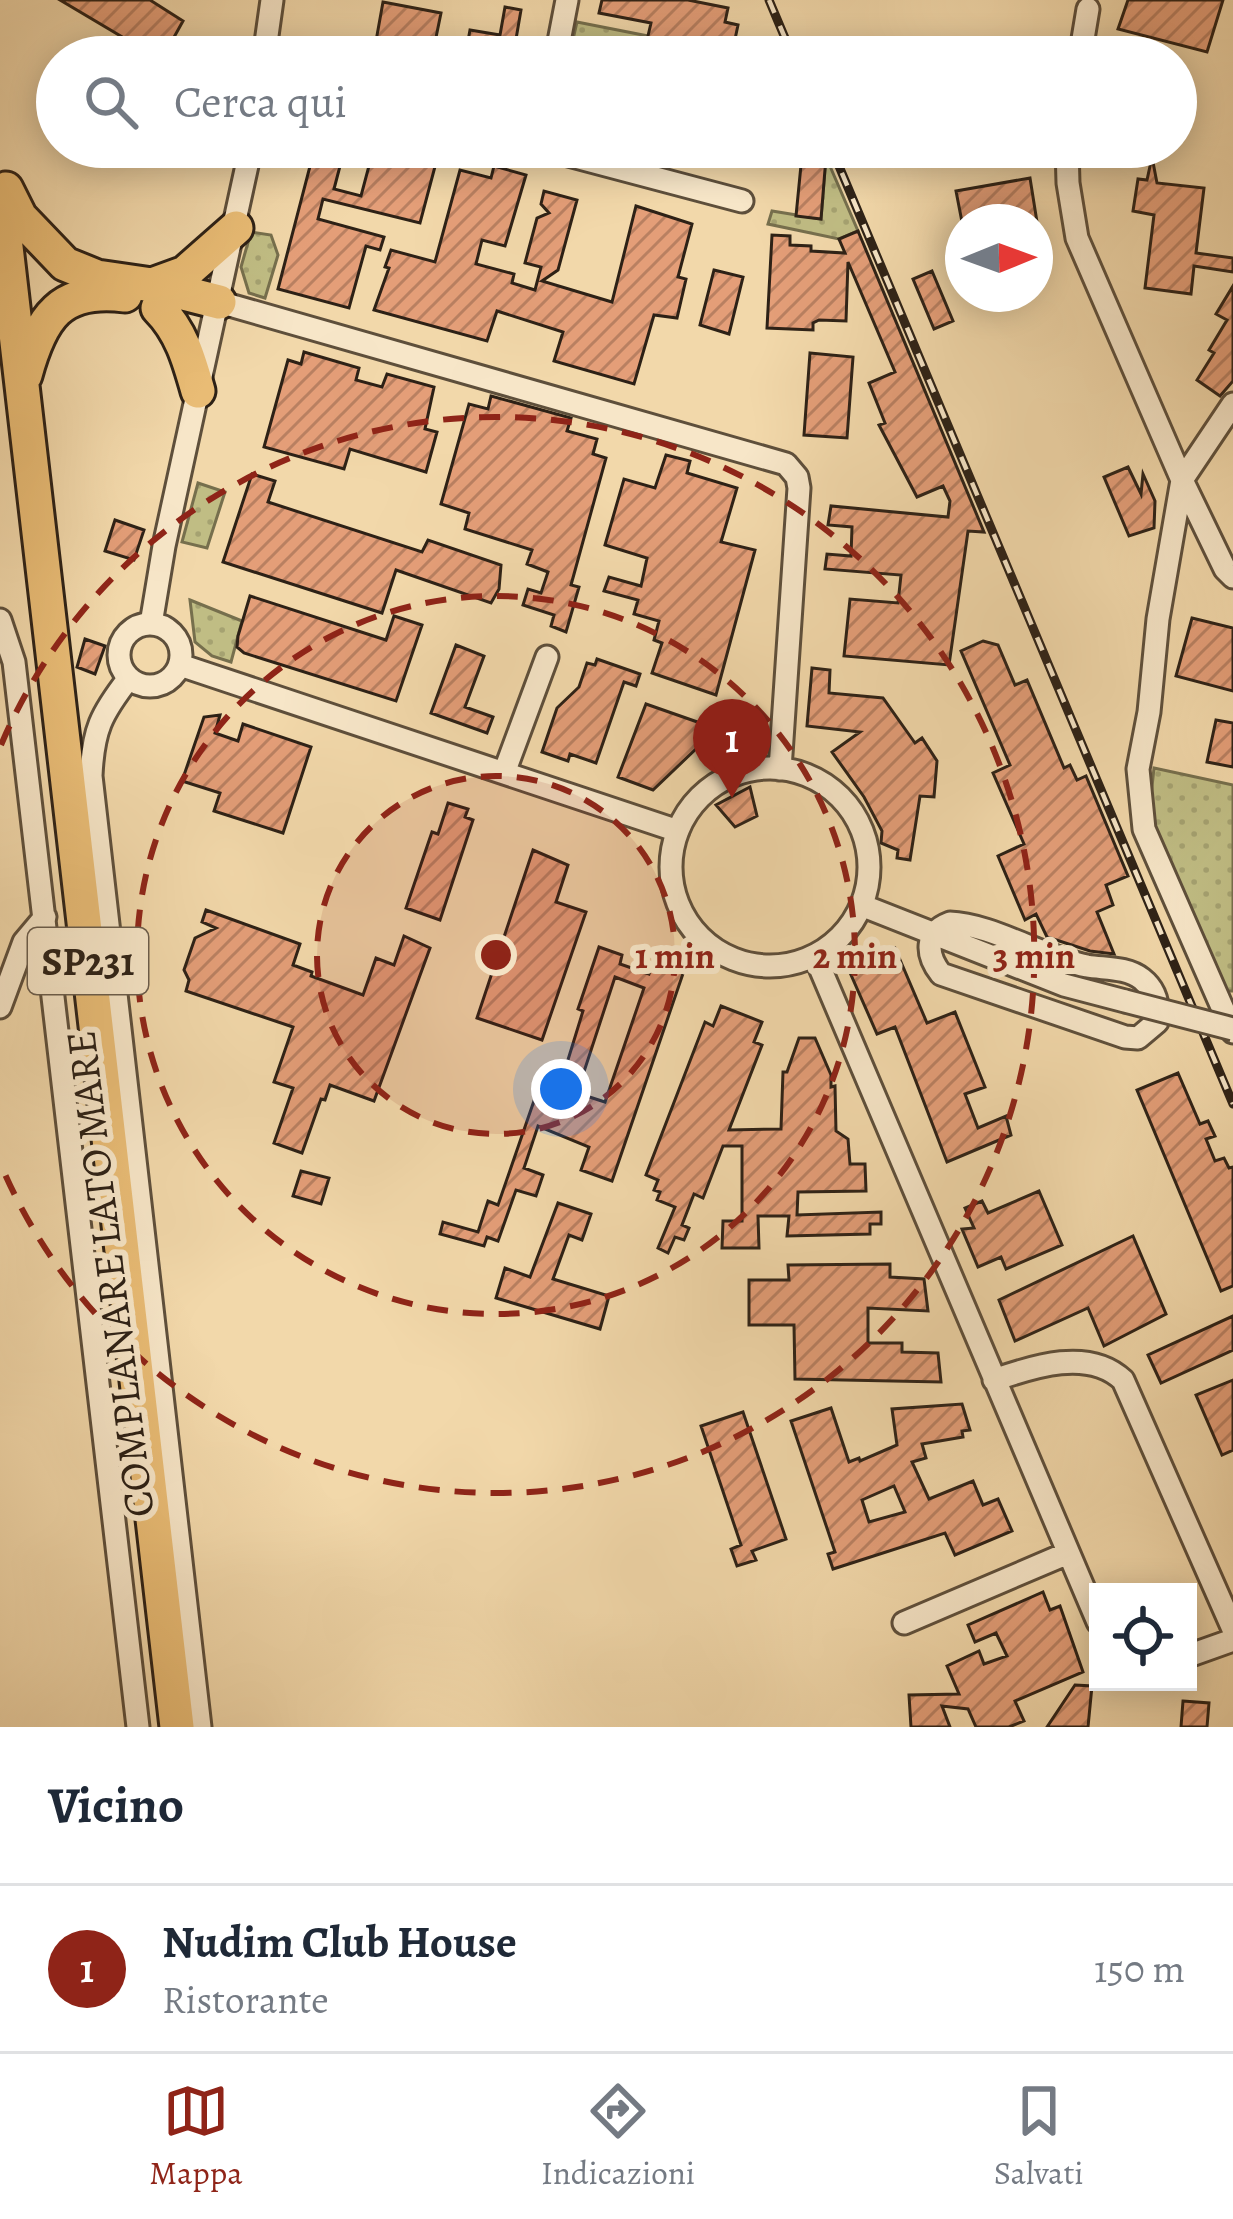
<!DOCTYPE html>
<html lang="it">
<head>
<meta charset="utf-8">
<style>
	body { margin:0; font-family:Alegreya,serif; background:#f2f2f3; color:#1f2937 }
	.controls { position:absolute; right:36px; bottom:36px; display:grid; overflow:hidden; border-radius:0px; box-shadow:0 6px 30px #0003 }
	.controls button { width:108px; height:108px; display:grid; place-items:center; padding:0; border:0; border-bottom:3px solid #e0e1e3; background:#fff; color:#1f2937; font:60px sans-serif }
	.compass { position:absolute; left:945px; top:204px; width:108px; height:108px; border-radius:50%; background:#fff; box-shadow:0 6px 30px #0003; rotate:89deg }
	.you { position:absolute; left:561px; top:1089px; width:42px; height:42px; margin:-30px; border:9px solid #fff; border-radius:50%; background:#1a73e8; box-shadow:0 0 0 18px #1a73e833 }
	.badge { display:grid; place-items:center; width:78px; height:78px; border-radius:50%; background:#8f2418; color:#fff; font-size:39px; font-weight:700 }
	.pin { position:absolute; translate:-50% -99px; filter:drop-shadow(0 3px 6px #0008) }
	.pin::after { content:''; position:absolute; top:63px; width:42px; height:36px; background:inherit; clip-path:polygon(0 0,100% 0,50% 100%) }
	.list { margin:0; padding:0; list-style:none }
	h2 { display:flex; justify-content:space-between; align-items:center; height:156px; margin:0; padding:0 48px; font-size:51px }
	h2 small { font-size:39px; font-weight:400; color:#747a83 }
	.list li { display:grid; grid-template-columns:78px 1fr auto; gap:36px; align-items:center; box-sizing:border-box; height:168px; padding:0 48px; border-top:3px solid #e0e1e3 }
	.list b { display:block; font-size:45px; white-space:nowrap }
	.list p { margin:0; font-size:39px; white-space:nowrap; color:#747a83 }
	.list em { font-size:39px; font-style:normal; color:#747a83 }
	.icon { flex:none; width:66px; height:66px; fill:none; stroke:currentColor; stroke-width:2; stroke-linecap:round; stroke-linejoin:round }
	.map { position:relative; flex:none; width:1233px; height:1727px; overflow:hidden }
	.search { position:absolute; background:#fff; box-shadow:0 6px 30px #0003; left:36px; right:36px; top:36px; height:132px; display:flex; align-items:center; gap:30px; box-sizing:border-box; padding:0 42px; border-radius:66px; color:#747a83; font-size:45px }
	.sheet { height:324px; background:#fff }
	nav { display:flex; justify-content:space-around; align-items:center; box-sizing:border-box; height:168px; border-top:3px solid #e0e1e3; background:#fff; font-size:33px; color:#747a83 }
	nav a { display:grid; justify-items:center; gap:6px }
	nav .on { color:#8f2418 }
	.map>svg:first-child { display:block }
	.grass { fill:url(#grass-dots); stroke:#766f4d; stroke-width:3 }
	.building { fill:url(#building-hatch); stroke:#2d2116; stroke-width:3; fill-rule:evenodd }
	.lines { fill:none; stroke-linecap:round; stroke-linejoin:round }
	.minor-casing { stroke:#5e4f3b; stroke-width:27 }
	.highway-casing { stroke:#2d2116; stroke-width:39 }
	.minor { stroke:#f7e6c8; stroke-width:21 }
	.highway { stroke:#e9bc75; stroke-width:33 }
	.rail-casing { stroke:#2d2116; stroke-width:9 }
	.rail { stroke:#f7e6c8; stroke-width:4.5; stroke-dasharray:14; stroke-linecap:butt }
	.minor-bridge-casing { stroke:#5e4f3b; stroke-width:27; stroke-linecap:butt }
	.minor-bridge { stroke:#f7e6c8; stroke-width:21 }
	.ring { fill:none; stroke:#8f2418; stroke-width:6; stroke-dasharray:21 15 }
	.labels { text-anchor:middle; stroke-width:12; stroke-linejoin:round; paint-order:stroke }
	.shield { fill:#f7e6c8; stroke:#6a5c4b; stroke-width:3 }
	.shield-label { font-size:39px; font-weight:bold; fill:#2d2116 }
	.street-label { font-size:42px; fill:#2d2116; stroke:#f7e6c8 }
	.centre { fill:#8f2418; stroke:#f7e6c8; stroke-width:6 }
	.ring-label { font-size:36px; text-anchor:middle; font-weight:bold; fill:#8f2418; stroke:#f7e6c8; stroke-width:12; stroke-linejoin:round; paint-order:stroke }
</style>
</head>
<body>
<div class="map">
<svg width="1233" height="1727" viewBox="0 0 1233 1727">
	<defs>
		<pattern id="grass-dots" width="8" height="8" patternUnits="userSpaceOnUse" patternTransform="scale(3)"><rect width="8" height="8" fill="#c0bd84"/><path d="M2 2h.1M6 6h.1" fill="none" stroke="#a5a271" stroke-width="1.8" stroke-linecap="round"/></pattern>
		<pattern id="building-hatch" width="6" height="6" patternUnits="userSpaceOnUse" patternTransform="scale(3)"><rect width="6" height="6" fill="#e49e78"/><path d="M-1 1l2-2M0 6l6-6M5 7l2-2" fill="none" stroke="#b98061"/></pattern>
	</defs>
	<rect width="100%" height="100%" fill="#f2d8aa"/>
	<filter id="stains"><feTurbulence type="fractalNoise" baseFrequency=".00167" numOctaves="4"/><feColorMatrix values="0 0 0 0 .2 0 0 0 0 .09 0 0 0 0 .02 0 0 0 .5 -.17"/></filter>
	<radialGradient id="worn" r=".72"><stop offset=".6" stop-color="#630" stop-opacity="0"/><stop offset="1" stop-color="#630" stop-opacity=".3"/></radialGradient>
	<!-- grass -->
	<path class="grass" d="M577 22 648 36 645 53 657 57H569Z
		M826 157 858 231 839 239 768 224 772 211 821 219Z
		M251 232 271 235 278 255 265 298 249 293 241 267Z
		M198 483 225 492 207 548 182 542Z
		M190 600 242 621 231 662 212 656 195 642Z
		M1154 768 1233 785V991H1223L1149 814Z"/>
	<!-- building -->
	<path class="building" d="M60 0H150L183 21 163 57H156Z
		M602 0H688L728 8 725 22 738 25 734 44 708 39 704 57 644 53 651 23 599 13Z
		M1128 0H1223L1207 52 1118 29Z
		M383 2 441 13 433 52 376 41Z
		M505 7 521 10 516 39 530 42 527 57H465L470 30 500 35Z
		M315 147H345L334 189 361 196 374 147H396L437 159 420 223 323 199 318 219 384 237 380 250 366 246 349 308 278 289Z
		M799 147H823L826 157 821 219 796 216 802 155Z
		M1152 157 1157 183 1204 188 1196 253 1233 258V272L1194 266 1191 294 1145 288 1154 215 1133 211 1138 179 1147 180Z
		M494 166 526 175 505 246 482 240 476 264 514 274 512 283 535 290 541 267 525 263 537 218 549 213 541 204 544 191 577 200 558 270 542 281 612 302 636 206 692 224 678 277 686 279 677 318 654 315 634 384 554 361 563 332 497 311 487 341 374 310 389 268 385 267 391 250 435 262 460 170 491 178Z
		M1030 178 1037 222H962L956 191Z
		M858 231 984 532 968 531 949 665 844 656 850 599 898 603 901 575 825 569 827 554 851 556 852 527 828 525 831 506 948 517 950 501 943 486 917 497 879 425 885 423 869 383 895 372 848 262 846 321 819 320 813 323V330L767 328 772 235 790 236V245L811 246V251L845 253 839 239Z
		M714 270 743 277 729 334 700 325Z
		M932 271 953 321 934 329 913 279Z
		M1233 286V381L1220 396 1197 380 1214 353 1209 350 1227 320 1216 314Z
		M304 352 359 368 356 380 382 387 387 374 434 387 425 429 437 432 426 472 350 449 344 469 264 447 288 360 301 364Z
		M810 353 853 357 847 438 804 435Z
		M491 396 571 418 567 431 597 439 593 454 606 458 571 585 579 587 566 632 551 626 554 615 523 605 528 589 541 593 548 572 527 564 532 550 465 529 469 513 441 504 469 404 488 409Z
		M666 455 690 461 687 473 737 488 721 542 755 550 716 695 652 673 662 643 654 640 659 621 634 614 638 600 604 591 609 577 641 586 647 558 605 545 624 479 655 488Z
		M1128 467 1141 494 1143 474 1155 501 1154 528 1129 536 1104 477Z
		M252 474 275 481 268 502 422 552 428 540 501 565 499 589 491 603 396 570 382 613 223 562Z
		M115 520 144 530 134 560 105 551Z
		M250 596 386 640 394 616 422 625 396 701 244 653 237 647 238 636Z
		M1192 618 1233 628V691L1176 676Z
		M85 639 105 646 95 674 77 667Z
		M983 641 998 645 1015 685 1027 680 1064 768 1070 765 1077 780 1086 776 1128 876 1106 885 1113 905 1097 912 1114 954 1090 951 1047 937 1036 914 1025 920 998 856 1024 844 993 773 1010 765 961 651Z
		M456 645 484 656 465 707 493 717 487 733 431 713Z
		M597 659 640 674 636 686 624 682 596 763 570 754 568 761 542 752 557 708 579 687 587 663 595 665Z
		M812 668 830 670 829 693 883 698 915 743 922 738 937 761 934 797 920 796 910 860 897 858 898 850 881 843 882 831 864 797 832 752 860 732 807 726Z
		M646 704 706 725 698 747 653 790 618 777Z
		M220 715 215 733 238 741 243 724 311 747 283 833 214 811 220 793 182 781 204 717Z
		M1216 720 1233 723V767L1207 762Z
		M750 787 757 816 735 827 716 805Z
		M448 803 468 809 465 817 473 820 440 920 406 908 432 832 438 834Z
		M533 850 568 865 556 902 586 912 542 1040 477 1018Z
		M206 910 300 944 293 965 312 972 311 976 363 995 376 958 394 965 404 936 430 948 374 1101 330 1085 325 1100 321 1099 302 1153 274 1143 293 1088 274 1082 293 1027 186 991 189 980 184 970 195 938 216 928 202 922Z
		M599 947 622 955 620 964 649 974 657 951 687 962 612 1181 581 1170 589 1147 538 1126 524 1168 543 1175 536 1196 516 1190 498 1241 487 1237 484 1246 440 1234 443 1222 478 1232 488 1201 498 1205 536 1095 555 1102 583 1011 578 1009ZM615 977 644 988 605 1102 577 1093Z
		M895 948 927 1023 955 1012 985 1087 965 1094 978 1128 1006 1116 1011 1135 947 1162 895 1027 877 1034 848 968Z
		M721 1006 762 1022 754 1042 762 1045 729 1130 781 1129 783 1072H787L799 1038H815L831 1075V1087L835 1086 836 1131 848 1139 850 1164H865L866 1191 798 1192 797 1215 881 1212V1224H870V1234L787 1236 789 1216H758L759 1248H722L723 1221H742V1146H723L703 1198 694 1194 682 1225 689 1228 684 1240 675 1237 668 1253 658 1248 675 1207 657 1200 660 1192 654 1190 658 1180 646 1175 705 1022 713 1026Z
		M1178 1073 1200 1124 1208 1121 1215 1136 1206 1139 1215 1161 1224 1158 1229 1168 1233 1167V1286L1221 1291 1137 1090Z
		M301 1171 329 1178 321 1204 293 1196Z
		M1039 1191 1062 1245 1006 1269 1001 1257 978 1267 962 1229 974 1228 965 1208 982 1201 988 1213Z
		M558 1203 591 1214 582 1240 569 1235 553 1279 609 1296 600 1329 496 1298 505 1268 530 1277Z
		M1133 1236 1166 1314 1104 1346 1088 1308 1015 1341 999 1300Z
		M890 1264V1277L924 1279 928 1311 868 1308V1343H902V1352L938 1353 941 1382 795 1379 794 1325H749V1280H789L788 1265Z
		M1233 1316V1350L1161 1383 1148 1355Z
		M1233 1380V1450L1222 1455 1196 1395Z
		M962 1404 970 1430 962 1431 963 1437 922 1444 926 1458 912 1462 929 1499 973 1481 983 1505 998 1499 1012 1531 955 1555 945 1533 833 1569 828 1554 835 1552 791 1421 831 1408 849 1462 859 1458 860 1461 897 1445 892 1409ZM894 1486 905 1512 869 1522 862 1500Z
		M743 1412 786 1539 752 1551 756 1560 737 1566 731 1549 741 1545 701 1426Z
		M1043 1592 1050 1610 1060 1606 1083 1672 1015 1701 1024 1721 1009 1727H976L968 1709 942 1706 950 1727H911L909 1695 959 1694 947 1666 979 1651 984 1664 1007 1656 996 1633 975 1642 968 1625Z
		M1075 1685 1092 1686 1088 1727H1047Z
		M1183 1701 1209 1703 1207 1727H1181Z"/>
	<g class="lines">
		<!-- minor casing -->
		<g class="minor-casing">
			<path id="minor" d="M264 57 272 0
				M556 57 567 0
				M1080 57 1088 9
				M538 147 742 201
				M1067 147 1068 183 1077 238 1182 480 1158 619 1149 712 1138 769 1144 829 1233 1032
				M219 302 786 464 797 477 799 488 780 769
				M1233 404 1182 480 1225 569 1233 577
				M0 620 14 662 138 1727
				M119 655a31 31 0 1 1 62 0a31 31 0 1 1-62 0Z
				M151 624 164 546 251 147
				M180 665 678 831
				M129 678C101 714 93 730 91 776L200 1727
				M671 867a99 99 0 1 1 198 0a99 99 0 1 1-198 0Z
				M504 773 547 657
				M861 905 1064 985 1125 1001
				M950 923C990 924 1043 957 1087 966 1105 969 1127 967 1142 979 1156 990 1159 1005 1157 1022L1138 1038 1125 1037 941 974C926 955 924 933 950 923Z
				M815 956 1098 1622
				M0 1007 24 942 45 917
				M994 1380C1034 1366 1089 1348 1123 1380L1233 1629
				M904 1623 1068 1553
				M1188 1656 1233 1640"/>
		</g>
		<!-- highway casing -->
		<g class="highway-casing">
			<path id="highway" d="M6 189 20 217 65 264 97 277 152 285 219 302
				M0 195 177 1727
				M152 285 185 273 236 228
				M158 308C181 331 189 359 198 391
				M25 375C41 317 60 287 125 295"/>
		</g>
		<!-- minor -->
		<use href="#minor" class="minor"/>
		<!-- highway -->
		<use href="#highway" class="highway"/>
		<!-- rail casing -->
		<g class="rail-casing">
			<path id="rail" d="M769 0 793 57
				M831 147 1233 1104"/>
		</g>
		<!-- rail -->
		<use href="#rail" class="rail"/>
		<!-- minor-bridge casing -->
		<g class="minor-bridge-casing">
			<path id="minor-bridge" d="M1125 1001 1233 1029"/>
		</g>
		<!-- minor-bridge -->
		<use href="#minor-bridge" class="minor-bridge"/>
	</g>
	<!-- distance rings -->
	<circle cx="496" cy="955" r="179" fill="#8f2418" fill-opacity=".12"/>
	<g class="ring">
		<circle cx="496" cy="955" r="179"/>
		<circle cx="496" cy="955" r="359"/>
		<path d="M1 745A538 538 0 1 1 1 1165"/>
	</g>
	<g class="labels">
		<!-- shield labels -->
		<rect class="shield" x="28" y="928" width="120" height="66" rx="9"/>
		<g class="shield-label">
			<text x="88" y="975">SP231</text>
		</g>
		<!-- street labels -->
		<g class="street-label">
			<text transform="translate(109 1274) rotate(-97)" y="15">COMPLANARE LATO MARE</text>
		</g>
	</g>
	<circle cx="496" cy="955" r="18" class="centre"/>
	<g class="ring-label">
		<text x="675" y="968">1 min</text>
		<text x="855" y="968">2 min</text>
		<text x="1034" y="968">3 min</text>
	</g>
	<rect width="100%" height="100%" filter="url(#stains)"/>
	<rect width="100%" height="100%" fill="url(#worn)"/>
</svg>
<div class="controls">
<button><svg class="icon" aria-label="locate" viewBox="0 0 24 24"><circle cx="12" cy="12" r="6"/><path d="M12 2v4M12 18v4M2 12h4M18 12h4"/></svg></button>
</div>
<svg class="compass" viewBox="-18 -18 36 36"><path d="M0-13l5 13h-10z" fill="#e53935"/><path d="M0 13l5-13h-10z" fill="#747a83"/></svg>
<div class="you"></div>
<div class="pin badge" style="left:732px;top:798px">1</div>
<div class="search"><svg class="icon" aria-label="search" viewBox="0 0 24 24"><circle cx="10" cy="10" r="6"/><path d="M15 15l6 6"/></svg>Cerca qui</div>
</div>
<section class="sheet">
<h2>Vicino<small></small></h2>
<ul class="list">
<li><span class="badge">1</span><div><b>Nudim Club House</b><p>Ristorante</p></div><em>150 m</em></li>
</ul>
</section>
<nav>
<a class="on"><svg class="icon" aria-label="map" viewBox="0 0 24 24"><path d="M3 6l6-2 6 2 6-2v14l-6 2-6-2-6 2zM9 4v14M15 6v14"/></svg>Mappa</a>
<a><svg class="icon" aria-label="directions" viewBox="0 0 24 24"><path d="M12 3l9 9-9 9-9-9zM9 14v-3h6M13 9l2 2-2 2"/></svg>Indicazioni</a>
<a><svg class="icon" aria-label="saved" viewBox="0 0 24 24"><path d="M7 4h10v16l-5-4-5 4z"/></svg>Salvati</a>
</nav>
</body>
</html>
